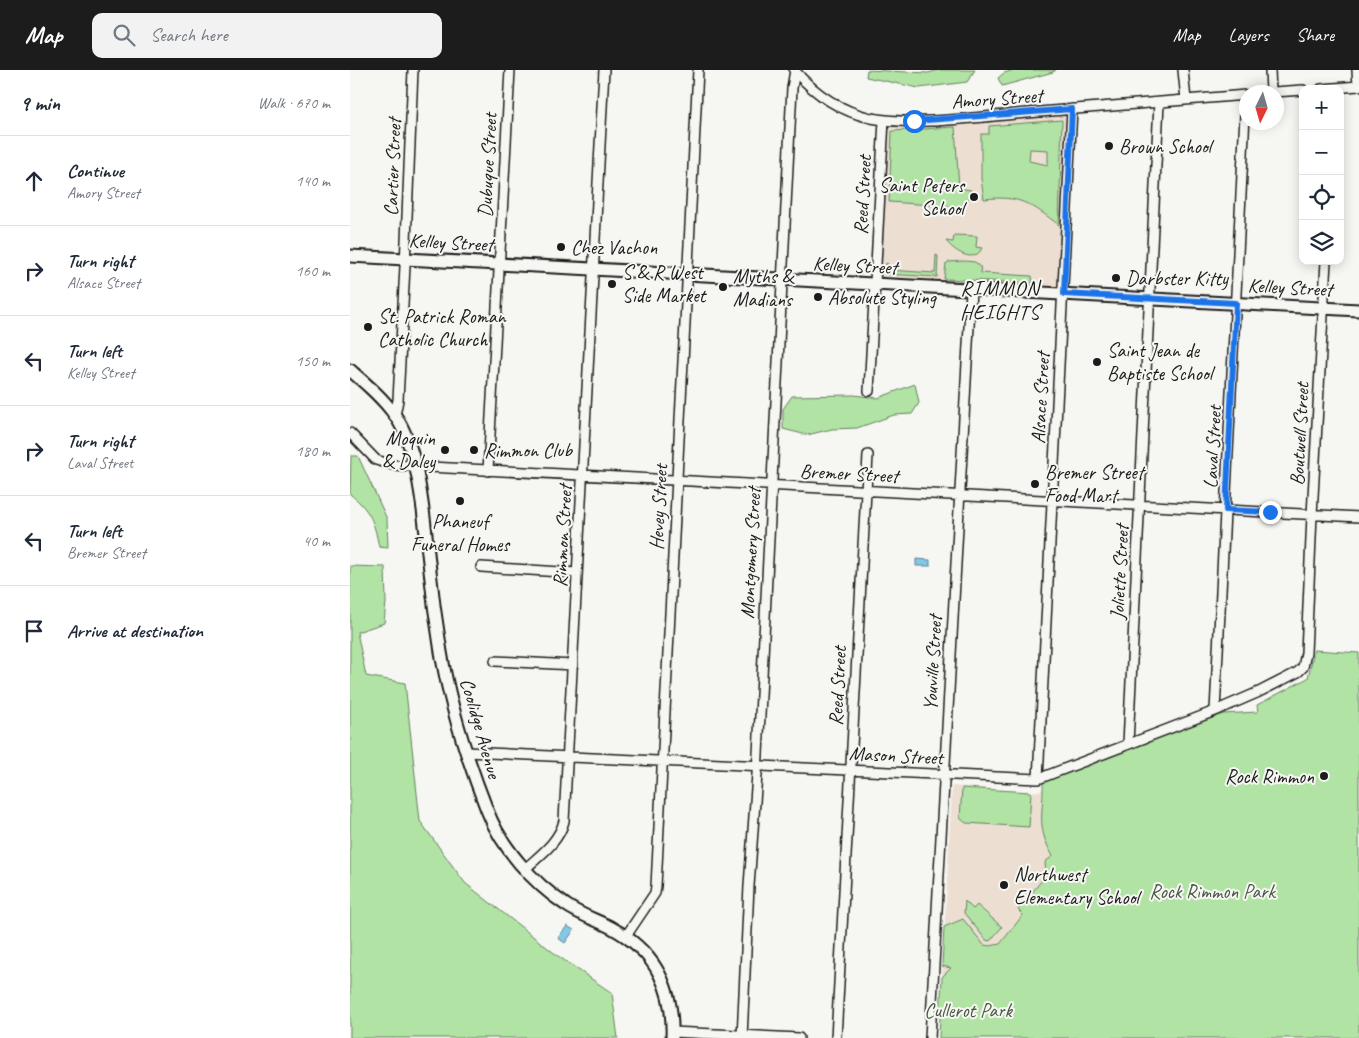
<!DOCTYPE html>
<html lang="en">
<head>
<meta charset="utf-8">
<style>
	body { margin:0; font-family:Caveat,sans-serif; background:#f2f2f3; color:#1f2937 }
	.controls { position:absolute; right:15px; top:15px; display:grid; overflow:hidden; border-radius:10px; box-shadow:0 2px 12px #0003 }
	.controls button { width:45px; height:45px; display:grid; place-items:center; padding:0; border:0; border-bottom:1px solid #e0e1e3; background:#fff; color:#1f2937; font:25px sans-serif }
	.compass { position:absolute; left:889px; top:15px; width:45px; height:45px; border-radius:50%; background:#fff; box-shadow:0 2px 12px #0003; rotate:185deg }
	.stop { position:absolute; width:15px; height:15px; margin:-11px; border:4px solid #1a73e8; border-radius:50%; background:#fff }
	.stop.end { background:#1a73e8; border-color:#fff; box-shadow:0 1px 5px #0008 }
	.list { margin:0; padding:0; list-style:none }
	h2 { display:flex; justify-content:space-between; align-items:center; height:65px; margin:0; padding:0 20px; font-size:21px }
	h2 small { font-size:16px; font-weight:400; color:#747a83 }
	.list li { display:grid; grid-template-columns:32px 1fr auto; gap:15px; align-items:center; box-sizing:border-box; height:90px; padding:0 20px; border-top:1px solid #e0e1e3 }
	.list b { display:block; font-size:19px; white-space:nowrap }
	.list p { margin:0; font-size:16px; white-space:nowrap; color:#747a83 }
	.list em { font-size:16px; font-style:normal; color:#747a83 }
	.icon { flex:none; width:28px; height:28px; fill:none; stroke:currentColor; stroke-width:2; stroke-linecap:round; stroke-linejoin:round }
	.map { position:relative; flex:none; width:1009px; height:968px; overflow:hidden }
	header { display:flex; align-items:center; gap:30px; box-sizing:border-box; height:70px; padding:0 25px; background:#1c1c1c; color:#fff }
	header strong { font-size:24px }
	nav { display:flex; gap:28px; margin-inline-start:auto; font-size:18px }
	.search { width:350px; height:45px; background:#f2f2f3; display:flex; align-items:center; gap:12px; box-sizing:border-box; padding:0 18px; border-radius:10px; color:#747a83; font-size:19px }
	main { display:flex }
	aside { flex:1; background:#fff }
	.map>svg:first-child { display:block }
	.built { fill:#ecdfd2 }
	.green { fill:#b1e3a4; stroke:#668060; fill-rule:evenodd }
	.water { fill:#83c8e4; stroke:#5a8394 }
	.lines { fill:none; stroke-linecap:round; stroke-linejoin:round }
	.minor-casing { stroke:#1c1c1c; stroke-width:12 }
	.tertiary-casing { stroke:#1c1c1c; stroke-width:15 }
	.minor { stroke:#f6f6f2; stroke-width:9 }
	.tertiary { stroke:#f6f6f2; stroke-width:11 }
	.route { stroke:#1a73e8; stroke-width:6 }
	.poi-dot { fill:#1c1c1c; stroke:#f6f6f2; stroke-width:2 }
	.labels { text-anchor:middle; stroke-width:4; stroke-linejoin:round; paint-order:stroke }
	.street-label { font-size:20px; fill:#1c1c1c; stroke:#f6f6f2 }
	.poi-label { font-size:20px; fill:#1c1c1c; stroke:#f6f6f2; text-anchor:start }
	.park-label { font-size:20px; fill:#495845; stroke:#f6f6f2 }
	.neighbourhood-label { font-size:21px; letter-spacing:1px; fill:#1c1c1c; stroke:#f6f6f2 }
</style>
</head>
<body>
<header>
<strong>Map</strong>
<div class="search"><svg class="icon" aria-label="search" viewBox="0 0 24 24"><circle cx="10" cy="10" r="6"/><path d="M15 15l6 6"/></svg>Search here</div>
<nav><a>Map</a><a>Layers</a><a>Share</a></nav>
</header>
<main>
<aside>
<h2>9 min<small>Walk · 670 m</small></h2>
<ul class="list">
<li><svg class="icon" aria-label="ahead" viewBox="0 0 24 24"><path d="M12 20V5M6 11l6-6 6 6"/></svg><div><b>Continue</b><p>Amory Street</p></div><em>140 m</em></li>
<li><svg class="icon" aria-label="right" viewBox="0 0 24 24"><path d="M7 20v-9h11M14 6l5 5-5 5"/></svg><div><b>Turn right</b><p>Alsace Street</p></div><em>160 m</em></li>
<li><svg class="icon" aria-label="left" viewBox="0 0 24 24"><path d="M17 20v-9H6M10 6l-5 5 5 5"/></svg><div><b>Turn left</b><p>Kelley Street</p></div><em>150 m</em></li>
<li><svg class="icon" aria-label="right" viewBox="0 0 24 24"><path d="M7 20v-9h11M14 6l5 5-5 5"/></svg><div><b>Turn right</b><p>Laval Street</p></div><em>180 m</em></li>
<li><svg class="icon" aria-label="left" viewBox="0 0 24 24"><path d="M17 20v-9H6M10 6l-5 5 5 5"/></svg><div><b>Turn left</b><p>Bremer Street</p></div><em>40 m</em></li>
<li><svg class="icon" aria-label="arrive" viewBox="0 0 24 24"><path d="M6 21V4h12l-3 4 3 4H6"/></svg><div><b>Arrive at destination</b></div></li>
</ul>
</aside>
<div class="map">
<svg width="1009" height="968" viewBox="0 0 1009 968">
	<rect width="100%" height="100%" fill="#f6f6f2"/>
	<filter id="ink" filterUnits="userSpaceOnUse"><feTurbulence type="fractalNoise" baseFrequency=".02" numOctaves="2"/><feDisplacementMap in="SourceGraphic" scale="10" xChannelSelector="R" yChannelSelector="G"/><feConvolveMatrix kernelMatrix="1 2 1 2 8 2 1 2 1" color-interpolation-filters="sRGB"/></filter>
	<g filter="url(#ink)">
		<!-- built -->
		<path class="built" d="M722 39 714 224 524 215 534 50Z
			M602 716 681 722 693 720 692 737 703 787 676 893 601 898 592 907Z"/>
		<!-- green -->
		<path class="green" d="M517 0 578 3 589 0H625L617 12 569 18 516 7Z
			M664 0H706L703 2 652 16 648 8 654 3Z
			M712 50 709 155C681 134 670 125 634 129L631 109V64H639V56ZM680 79 698 80V95L679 91Z
			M605 57 609 118 621 120C620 128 618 133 611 137L539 132 542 61Z
			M604 165 627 166 626 177 632 178C624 195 604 181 596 171L603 172Z
			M586 185 588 186 587 207 535 204 536 193 538 194V200L585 203Z
			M615 191 625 192 630 196 631 203 682 206 683 213 594 209 596 194 598 192Z
			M565 314 569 333 562 344 544 345 507 358 482 359 457 365 433 359V339L442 326 504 325 528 328Z
			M1 386H8L37 449 38 478 29 477C24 452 21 441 0 424Z
			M0 496 35 497 36 532 34 553 7 562 16 606 55 613 70 751 115 813 208 886 262 923 268 968H0Z
			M964 580 1009 583V968H589L592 907 601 898 592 896 594 857 613 849 634 875 640 876 650 874 673 845 668 840 696 805 695 792 703 786C685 756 694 743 693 711L873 644 908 642 907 635 958 608Z
			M612 718 681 722 679 757 616 753 610 748Z
			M615 831 623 839 627 835 652 857 640 871 636 870 614 843Z"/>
		<!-- water -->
		<path class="water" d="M566 489 580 490V496H566Z
			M217 856 224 860 215 873 208 868Z"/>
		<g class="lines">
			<!-- minor casing -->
			<g class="minor-casing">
				<path id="minor" d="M444 0C464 23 490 41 521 48 565 56 620 48 665 44 742 38 819 32 896 25
					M833 0 836 30
					M920 0 921 22
					M1007 0 1008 16
					M971 19 1009 16
					M924 22 953 20
					M519 321 534 50
					M45 345 48 330 55 196 63 0
					M0 363 26 390 43 395 1009 447
					M138 401 160 0
					M131 497 227 503
					M145 591 223 595
					M865 641 896 25
					M778 674 809 33
					M116 682 688 709 865 641 909 622 948 602 953 597 956 583 962 445 976 191
					M688 709 722 39
					M175 799C190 785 209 772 214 751L254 0
					M276 866 305 823 306 816 348 0
					M322 962 449 968
					M392 968 399 816 407 704 442 18 445 0
					M486 968 518 385
					M580 968 621 220"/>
			</g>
			<!-- tertiary casing -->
			<g class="tertiary-casing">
				<path id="tertiary" d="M0 186 1009 240
					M0 300C15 313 32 327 44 344 70 380 74 449 79 492 82 522 86 552 91 582 100 636 117 689 137 740 151 777 183 813 216 835 230 845 247 850 262 858 306 882 324 919 322 968"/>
			</g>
			<!-- minor -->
			<use href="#minor" class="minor"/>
			<!-- tertiary -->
			<use href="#tertiary" class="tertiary"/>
		</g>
	</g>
	<g class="lines" filter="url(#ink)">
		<!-- route -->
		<path class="route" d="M564 51 722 39 714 224 886 233 876 440 920 442"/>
	</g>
	<!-- markers -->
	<g class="poi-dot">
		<circle cx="759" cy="76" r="5"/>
		<circle cx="624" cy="127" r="5"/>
		<circle cx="211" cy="177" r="5"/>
		<circle cx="766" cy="208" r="5"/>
		<circle cx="262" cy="214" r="5"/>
		<circle cx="373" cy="217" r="5"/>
		<circle cx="468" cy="227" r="5"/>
		<circle cx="18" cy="257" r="5"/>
		<circle cx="747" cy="292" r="5"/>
		<circle cx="95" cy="380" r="5"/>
		<circle cx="124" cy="380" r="5"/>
		<circle cx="685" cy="414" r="5"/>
		<circle cx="110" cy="431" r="5"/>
		<circle cx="974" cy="706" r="5"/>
		<circle cx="654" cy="815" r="5"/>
	</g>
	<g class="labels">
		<!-- street labels -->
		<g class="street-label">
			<text transform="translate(647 28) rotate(-4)" y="7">Amory Street</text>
			<text transform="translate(137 95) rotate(-87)" y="7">Dubuque Street</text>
			<text transform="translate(42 97) rotate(-88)" y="7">Cartier Street</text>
			<text transform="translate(512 125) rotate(-87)" y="7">Reed Street</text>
			<text transform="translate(101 172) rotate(3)" y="7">Kelley Street</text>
			<text transform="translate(505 195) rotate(3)" y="7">Kelley Street</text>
			<text transform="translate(940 217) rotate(3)" y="7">Kelley Street</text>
			<text transform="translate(690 328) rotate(-87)" y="7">Alsace Street</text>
			<text transform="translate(949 364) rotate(-87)" y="7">Boutwell Street</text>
			<text transform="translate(862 377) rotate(-87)" y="7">Laval Street</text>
			<text transform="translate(499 403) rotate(3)" y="7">Bremer Street</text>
			<text transform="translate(308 437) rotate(-87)" y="7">Hevey Street</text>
			<text transform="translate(212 466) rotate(-87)" y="7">Rimmon Street</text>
			<text transform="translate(400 483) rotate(-87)" y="7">Montgomery Street</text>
			<text transform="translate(769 502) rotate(-87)" y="7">Joliette Street</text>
			<text transform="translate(582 593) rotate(-87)" y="7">Youville Street</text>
			<text transform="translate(487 616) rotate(-87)" y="7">Reed Street</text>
			<text transform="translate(131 658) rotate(74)" y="7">Coolidge Avenue</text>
			<text transform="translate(546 685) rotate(3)" y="7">Mason Street</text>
		</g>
		<!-- poi labels -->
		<g class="poi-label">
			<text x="769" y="83">Brown School</text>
			<text x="614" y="122" text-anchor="end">Saint Peters<tspan x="614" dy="23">School</tspan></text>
			<text x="221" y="184">Chez Vachon</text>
			<text x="272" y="209">S &amp; R West<tspan x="272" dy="23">Side Market</tspan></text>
			<text x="383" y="213">Myths &amp;<tspan x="383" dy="23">Madians</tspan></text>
			<text x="776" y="215">Darbster Kitty</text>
			<text x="478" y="234">Absolute Styling</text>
			<text x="28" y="253">St. Patrick Roman<tspan x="28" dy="23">Catholic Church</tspan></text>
			<text x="757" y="287">Saint Jean de<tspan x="757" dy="23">Baptiste School</tspan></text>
			<text x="85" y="375" text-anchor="end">Moquin<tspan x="85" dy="23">&amp; Daley</tspan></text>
			<text x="134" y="387">Rimmon Club</text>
			<text x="695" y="409">Bremer Street<tspan x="695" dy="23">Food Mart</tspan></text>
			<text x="110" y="458" text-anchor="middle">Phaneuf<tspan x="110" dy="23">Funeral Homes</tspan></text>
			<text x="964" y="713" text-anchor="end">Rock Rimmon</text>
			<text x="664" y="811">Northwest<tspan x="664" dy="23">Elementary School</tspan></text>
		</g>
		<!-- park labels -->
		<g class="park-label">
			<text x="862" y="828">Rock Rimmon Park</text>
			<text x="618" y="947">Cullerot Park</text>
		</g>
		<!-- neighbourhood labels -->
		<g class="neighbourhood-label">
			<text x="650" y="225">RIMMON<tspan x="650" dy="24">HEIGHTS</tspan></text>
		</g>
	</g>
</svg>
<div class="controls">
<button>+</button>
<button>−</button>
<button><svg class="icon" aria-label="locate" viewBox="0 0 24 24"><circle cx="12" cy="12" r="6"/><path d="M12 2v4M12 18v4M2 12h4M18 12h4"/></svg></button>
<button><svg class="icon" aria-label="layers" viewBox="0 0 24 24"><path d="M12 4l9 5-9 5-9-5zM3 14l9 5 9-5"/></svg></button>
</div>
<svg class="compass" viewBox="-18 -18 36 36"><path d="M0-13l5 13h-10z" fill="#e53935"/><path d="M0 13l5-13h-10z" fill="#747a83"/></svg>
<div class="stop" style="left:564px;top:51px"></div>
<div class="stop end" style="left:920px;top:442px"></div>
</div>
</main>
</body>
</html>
